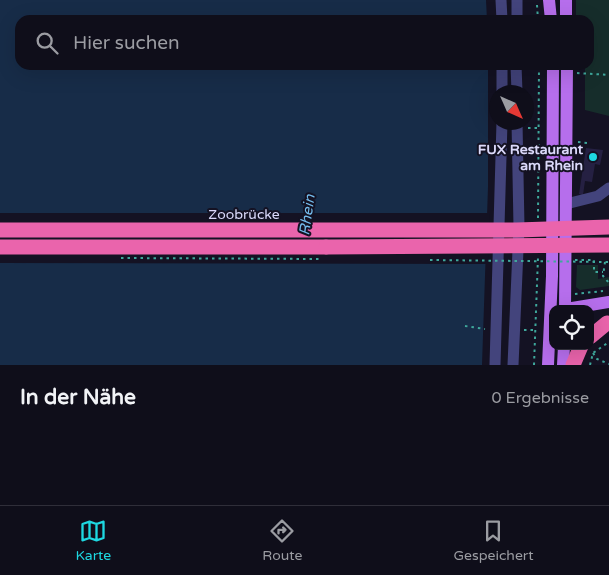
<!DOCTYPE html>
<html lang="de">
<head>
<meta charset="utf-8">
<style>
	body { margin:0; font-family:"Varela Round",sans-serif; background:#181723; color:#f1f3f6 }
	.controls { position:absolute; right:15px; bottom:15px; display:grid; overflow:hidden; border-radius:10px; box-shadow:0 5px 20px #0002 }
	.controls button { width:45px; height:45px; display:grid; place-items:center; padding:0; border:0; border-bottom:1px solid #2f2e39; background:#0f0e1a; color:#f1f3f6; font:25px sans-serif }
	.compass { position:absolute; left:489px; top:85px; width:45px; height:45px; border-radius:50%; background:#0f0e1a; box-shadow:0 5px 20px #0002; rotate:135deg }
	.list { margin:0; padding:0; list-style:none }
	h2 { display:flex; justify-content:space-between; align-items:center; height:65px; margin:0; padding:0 20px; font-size:21px }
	h2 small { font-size:16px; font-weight:400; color:#9b9ca2 }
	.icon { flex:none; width:28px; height:28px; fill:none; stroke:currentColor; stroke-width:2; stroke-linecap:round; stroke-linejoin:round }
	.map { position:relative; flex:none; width:609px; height:365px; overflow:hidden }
	.search { position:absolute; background:#0f0e1a; box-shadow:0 5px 20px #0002; left:15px; right:15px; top:15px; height:55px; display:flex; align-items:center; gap:12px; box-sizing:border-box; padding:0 18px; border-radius:15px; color:#9b9ca2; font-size:19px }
	.sheet { height:140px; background:#0f0e1a }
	nav { display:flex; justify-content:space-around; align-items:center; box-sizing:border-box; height:70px; border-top:1px solid #2f2e39; background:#0f0e1a; font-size:14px; color:#9b9ca2 }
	nav a { display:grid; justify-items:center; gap:2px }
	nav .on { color:#1ed8e1 }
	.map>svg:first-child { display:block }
	.green { fill:#162d2b }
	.water { fill:#172c48 }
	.pier { fill:#141223 }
	.building { fill:#252042 }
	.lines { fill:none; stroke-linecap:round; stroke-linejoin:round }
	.path { stroke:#3fa89c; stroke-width:2; stroke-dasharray:2.5 4; stroke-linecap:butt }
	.minor { stroke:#43447c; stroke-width:11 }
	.major { stroke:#b66eec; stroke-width:12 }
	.highway { stroke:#ea64ac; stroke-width:15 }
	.path-bridge { stroke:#3fa89c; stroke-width:2; stroke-dasharray:2.5 4; stroke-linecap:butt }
	.highway-bridge { stroke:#ea64ac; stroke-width:15 }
	.poi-dot { fill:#1ed8e1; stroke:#141223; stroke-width:2 }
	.labels { text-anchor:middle; stroke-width:4; stroke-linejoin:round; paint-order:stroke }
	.poi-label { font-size:14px; font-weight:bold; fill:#dbd9fa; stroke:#141223; text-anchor:end }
	.street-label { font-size:14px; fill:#dbd9fa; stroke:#141223 }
	.water-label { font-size:15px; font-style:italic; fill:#74bced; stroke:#141223 }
</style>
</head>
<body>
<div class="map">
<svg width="609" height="365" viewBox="0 0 609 365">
	<rect width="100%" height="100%" fill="#141223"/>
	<!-- green -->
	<path class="green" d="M576 0H609V116L585 110V65H589V20H576Z
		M577 265H598V279L609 277V286L580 290 576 287Z"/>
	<!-- water -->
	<path class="water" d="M0 0H486L487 20H20V65H488V187L482 365H0Z"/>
	<!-- pier -->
	<path class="pier" d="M0 213H490L488 264 0 263Z"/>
	<!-- building -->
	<path class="building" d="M586 148 603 150 600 165 595 164 592 182 585 181 583 195 579 194Z"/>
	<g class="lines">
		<!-- path -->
		<path class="path" d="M537 5 538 20
			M577 73 609 75
			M528 128H538
			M578 142 588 143
			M538 218 539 65
			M575 260H594V272H603
			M605 262 603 276 609 283
			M575 294 603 291
			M465 326 485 329
			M524 330H535
			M593 353 597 359 609 364
			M534 365 538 257
			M590 365 593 353 609 342"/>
		<!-- minor -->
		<path class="minor" d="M501 0 502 20
			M517 20V0
			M516 65 517 92
			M502 92V65
			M566 204 598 196 609 188
			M495 365 502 122
			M513 365 519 227 517 122"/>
		<!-- major -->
		<path class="major" d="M549 0 551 20
			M566 0V20
			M565 309 567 65
			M566 309 609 302
			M548 365 552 276 553 65
			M563 365 564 346"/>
		<!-- highway -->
		<path class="highway" d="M0 247H326
			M590 337 607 323
			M573 365 581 346"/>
		<!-- path-bridge -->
		<path class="path-bridge" d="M121 258 321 259
			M430 260 609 262"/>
		<!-- highway-bridge -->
		<path class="highway-bridge" d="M0 230H517L609 227
			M326 247 609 245"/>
	</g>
	<!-- markers -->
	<circle class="poi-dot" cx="593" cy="157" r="5"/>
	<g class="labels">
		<!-- poi labels -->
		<g class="poi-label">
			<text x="583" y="154">FUX Restaurant<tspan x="583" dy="16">am Rhein</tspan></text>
		</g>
		<!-- street labels -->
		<g class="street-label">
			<text x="244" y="219">Zoobrücke</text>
		</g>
		<!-- water labels -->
		<g class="water-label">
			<text transform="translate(307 215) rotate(-82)" y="5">Rhein</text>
		</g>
	</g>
</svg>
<div class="controls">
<button><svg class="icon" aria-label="locate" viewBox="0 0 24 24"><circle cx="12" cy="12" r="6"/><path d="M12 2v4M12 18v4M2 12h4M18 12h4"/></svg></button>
</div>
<svg class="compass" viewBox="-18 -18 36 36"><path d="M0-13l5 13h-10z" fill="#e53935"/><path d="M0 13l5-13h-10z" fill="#9b9ca2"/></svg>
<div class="search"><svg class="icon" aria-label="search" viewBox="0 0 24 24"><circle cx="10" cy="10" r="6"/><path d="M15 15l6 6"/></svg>Hier suchen</div>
</div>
<section class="sheet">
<h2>In der Nähe<small>0 Ergebnisse</small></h2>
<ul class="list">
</ul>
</section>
<nav>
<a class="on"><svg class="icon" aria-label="map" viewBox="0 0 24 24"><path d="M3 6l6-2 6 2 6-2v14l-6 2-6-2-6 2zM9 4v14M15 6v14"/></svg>Karte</a>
<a><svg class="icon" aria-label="directions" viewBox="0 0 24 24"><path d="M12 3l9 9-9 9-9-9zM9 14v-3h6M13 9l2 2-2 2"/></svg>Route</a>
<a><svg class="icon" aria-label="saved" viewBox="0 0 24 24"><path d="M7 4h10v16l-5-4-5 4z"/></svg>Gespeichert</a>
</nav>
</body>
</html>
